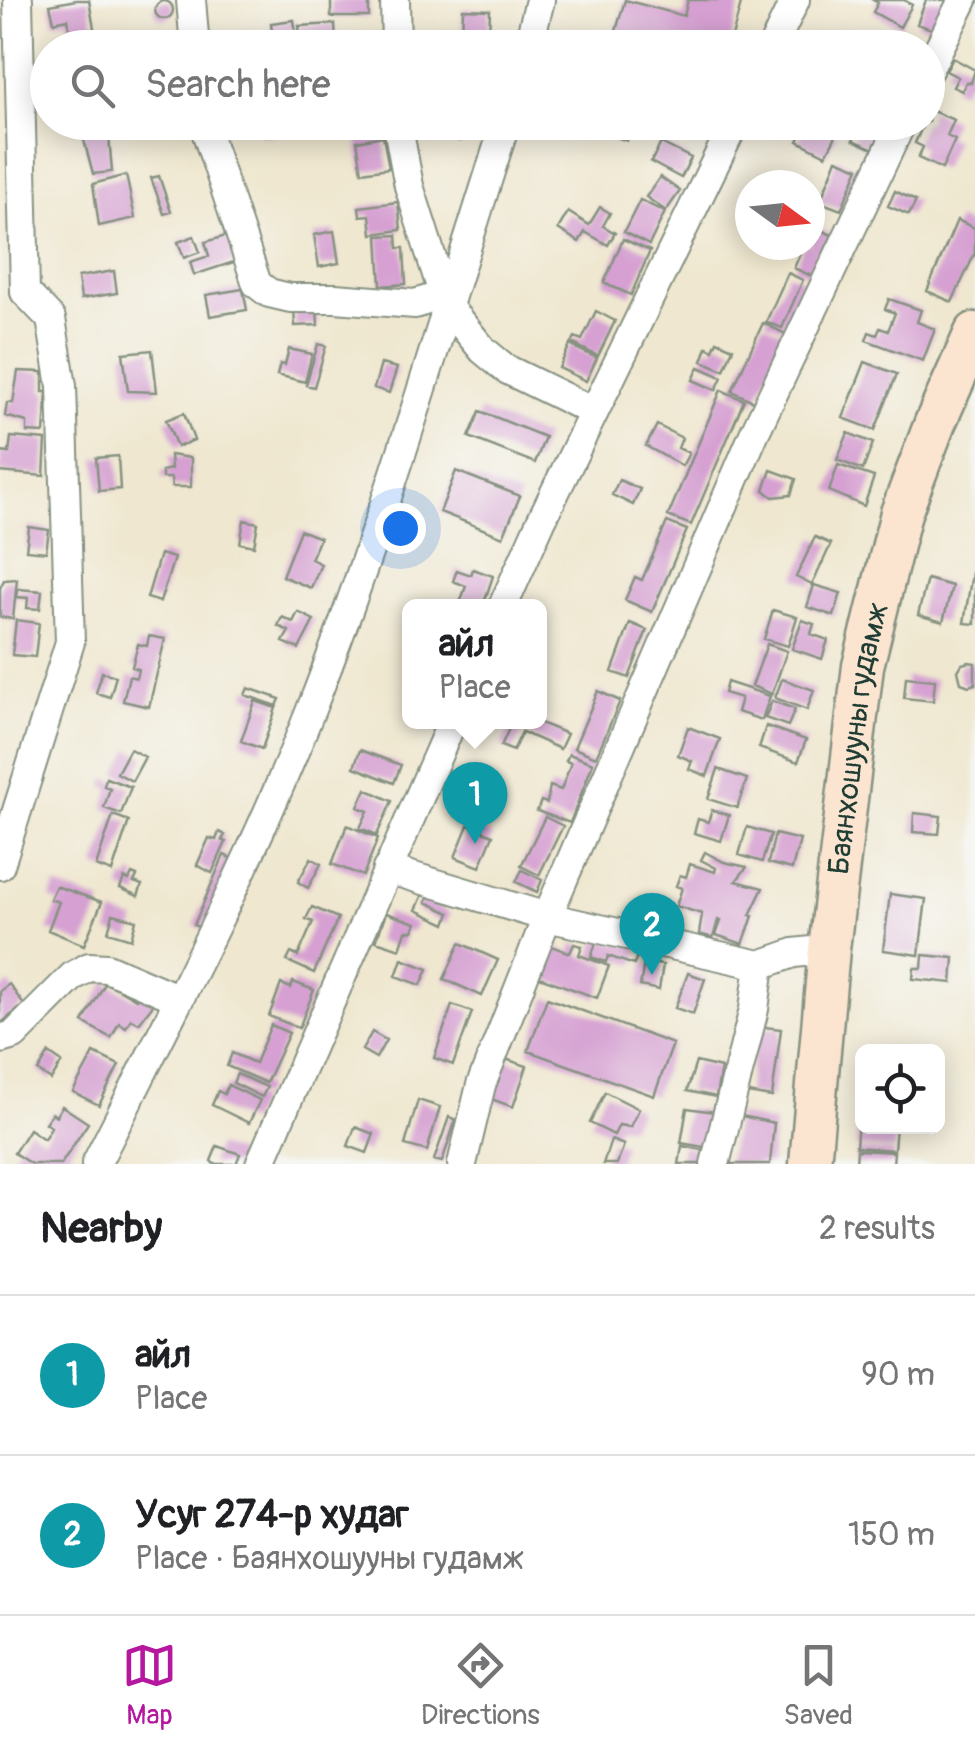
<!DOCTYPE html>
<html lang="en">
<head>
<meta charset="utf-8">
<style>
	body { margin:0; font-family:Pangolin,sans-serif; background:#f6f6f6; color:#202124 }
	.controls { position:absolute; right:30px; bottom:30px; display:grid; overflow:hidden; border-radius:15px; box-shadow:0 5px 25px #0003 }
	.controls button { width:90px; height:90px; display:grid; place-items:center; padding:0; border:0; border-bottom:2px solid #e0e0e0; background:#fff; color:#202124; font:50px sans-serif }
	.compass { position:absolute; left:735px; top:170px; width:90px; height:90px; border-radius:50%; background:#fff; box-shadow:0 5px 25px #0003; rotate:105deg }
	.you { position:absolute; left:400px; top:528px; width:35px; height:35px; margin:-25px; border:8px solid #fff; border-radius:50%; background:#1a73e8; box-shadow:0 0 0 15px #1a73e833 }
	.badge { display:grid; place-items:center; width:65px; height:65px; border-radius:50%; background:#b5179e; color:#fff; font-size:32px; font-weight:700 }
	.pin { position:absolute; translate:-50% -82px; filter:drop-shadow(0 2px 5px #0008) }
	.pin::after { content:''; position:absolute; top:52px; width:35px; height:30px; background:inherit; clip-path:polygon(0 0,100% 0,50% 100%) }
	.popup { position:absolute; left:402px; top:599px; width:145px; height:130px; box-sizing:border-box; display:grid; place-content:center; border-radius:15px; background:#fff; filter:drop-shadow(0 2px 8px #0005); font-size:32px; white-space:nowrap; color:#757577 }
	.popup b { font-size:38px; color:#202124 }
	.popup::after { content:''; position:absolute; left:50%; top:100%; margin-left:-20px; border:20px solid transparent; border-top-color:#fff }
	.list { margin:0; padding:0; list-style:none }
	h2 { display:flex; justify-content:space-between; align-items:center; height:130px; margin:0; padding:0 40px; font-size:42px }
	h2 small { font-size:32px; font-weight:400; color:#757577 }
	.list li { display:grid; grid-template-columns:65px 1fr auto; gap:30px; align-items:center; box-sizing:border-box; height:160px; padding:0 40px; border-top:2px solid #e0e0e0 }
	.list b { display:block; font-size:38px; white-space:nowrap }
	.list p { margin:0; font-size:32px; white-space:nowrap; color:#757577 }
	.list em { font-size:32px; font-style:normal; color:#757577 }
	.icon { flex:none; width:55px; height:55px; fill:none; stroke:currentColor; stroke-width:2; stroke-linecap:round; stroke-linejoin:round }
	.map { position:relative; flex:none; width:975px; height:1164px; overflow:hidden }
	.search { position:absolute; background:#fff; box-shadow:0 5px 25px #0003; left:30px; right:30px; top:30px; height:110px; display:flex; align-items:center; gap:25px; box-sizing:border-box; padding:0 35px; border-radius:55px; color:#757577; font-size:38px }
	.sheet { height:450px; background:#fff }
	nav { display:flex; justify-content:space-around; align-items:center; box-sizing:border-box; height:140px; border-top:2px solid #e0e0e0; background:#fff; font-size:28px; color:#757577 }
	nav a { display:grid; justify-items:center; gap:5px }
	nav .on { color:#b5179e }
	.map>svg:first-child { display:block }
	.building { fill:#d6a0d2 }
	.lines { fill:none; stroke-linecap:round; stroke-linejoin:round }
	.street-casing { stroke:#879282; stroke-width:32 }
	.secondary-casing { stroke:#879282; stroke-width:45 }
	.street { stroke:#fff; stroke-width:28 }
	.secondary { stroke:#fce5d0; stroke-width:40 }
	.labels { text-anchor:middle; stroke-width:9; stroke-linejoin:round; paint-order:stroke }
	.street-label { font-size:30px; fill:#1f3d34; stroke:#f6f6f2 }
</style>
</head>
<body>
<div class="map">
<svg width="975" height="1164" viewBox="0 0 975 1164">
	<rect width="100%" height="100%" fill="#f6f6f2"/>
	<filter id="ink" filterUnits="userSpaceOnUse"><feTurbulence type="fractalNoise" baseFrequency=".01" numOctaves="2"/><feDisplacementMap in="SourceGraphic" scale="20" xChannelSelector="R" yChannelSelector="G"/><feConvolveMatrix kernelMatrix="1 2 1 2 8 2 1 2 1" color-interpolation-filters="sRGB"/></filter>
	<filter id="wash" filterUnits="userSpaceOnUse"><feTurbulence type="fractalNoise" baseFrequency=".0048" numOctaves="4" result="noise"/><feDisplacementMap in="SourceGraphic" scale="40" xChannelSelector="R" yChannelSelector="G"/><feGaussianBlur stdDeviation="2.25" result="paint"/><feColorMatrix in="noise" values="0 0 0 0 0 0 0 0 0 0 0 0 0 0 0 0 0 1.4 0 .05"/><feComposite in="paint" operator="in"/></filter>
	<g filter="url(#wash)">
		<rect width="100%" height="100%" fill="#efe7cf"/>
		<g id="blocks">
			<!-- building -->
			<path class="building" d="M76 0H89L94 28 70 33 68 19 54 22 50 5Z
				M331 0H369V17H331Z
				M625 0 684 16 688 0H742L729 48H611Z
				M873 0H904L912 5 900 27 873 12 878 3Z
				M926 0H951L940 32 917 24Z
				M155 10a9 9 0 1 1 18 0a9 9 0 1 1-18 0Z
				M463 9 490 10 489 35 462 34Z
				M294 20 298 48H274L271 23Z
				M335 24 336 44 301 46 299 26Z
				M953 58 975 70 971 83 966 82 962 91 953 87 958 77 946 71Z
				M930 110 954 120 947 136 955 140 942 169 918 158 923 147 915 143 924 122H928Z
				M263 122H300L301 130 265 136Z
				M446 122H465L460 141 442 137Z
				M593 122H633L627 141 591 128Z
				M808 122 837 134 826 155 798 141Z
				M860 122H888L876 150 853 140Z
				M108 124 112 172 93 174 81 129Z
				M383 136 389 168 362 172 357 141Z
				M661 143 691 158 681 178 651 162Z
				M837 159 859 168 841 210 820 202Z
				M126 175 135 218 99 226 93 184Z
				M159 176 171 212 164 214 151 178Z
				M660 177 680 191 666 211 646 197Z
				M895 191 916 201 909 215 888 206Z
				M640 200 665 212 649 245 624 232Z
				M398 202 401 230 372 234 370 215 360 216 359 207Z
				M600 207 610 213 603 226 615 233 608 245 585 232 579 242 558 229 568 212 589 225Z
				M957 220 975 228V253L952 302 927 291Z
				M813 226 834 236 816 278 794 268 804 245H810Z
				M334 231 339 263 319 267 314 235Z
				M229 235 237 261 194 275 190 262 209 256 205 242Z
				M397 235 398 248H404L406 284 381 286 378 236Z
				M194 236 200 252 184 258 178 242Z
				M623 239 650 251 631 295 604 283Z
				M114 271 117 293 81 299 78 277Z
				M788 273 803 280 782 328 766 322Z
				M243 289 247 310 210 316 206 295Z
				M889 299 921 310 917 322 935 329 923 361 866 340 869 332 877 335 880 328 888 331 895 313 885 309Z
				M317 307 318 325 295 326 294 308Z
				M596 311 615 321 598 356 572 343 575 337 582 340Z
				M763 323 786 334 755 402 732 391Z
				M717 341 733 348 724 370 702 361 707 347 713 350Z
				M318 344 326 346 314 387 306 385Z
				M570 345 597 358 586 381 559 368Z
				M289 349 312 354 305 382 277 375 280 364 285 365Z
				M152 350 157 392 128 391 123 353Z
				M865 362 897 374 875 430 843 418Z
				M381 364 397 368 389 393 374 388Z
				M699 367 722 377 716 390 693 380Z
				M18 371 43 372V392H47L44 433 27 432V422L5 416 7 403H13Z
				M721 390 744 400 691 525 668 516Z
				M480 411 545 437 535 463 469 437Z
				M184 413 194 440 177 447 166 420Z
				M657 425 682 438 678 448 689 453 682 466 646 446Z
				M848 433 873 443 863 470 837 460Z
				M11 437 46 440 44 476 0 472V452L9 453Z
				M170 455 191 458V487H172L171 478H162V471L171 469Z
				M118 456 120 489 99 491 96 458Z
				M838 465 874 477 864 506 829 491Z
				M771 470 796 479 791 495 773 497 764 490Z
				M456 471 520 496 503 537 440 512Z
				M619 480 640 489 633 505 612 495Z
				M244 520 258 523 254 546 240 543Z
				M667 522 687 530 652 612 625 600 635 577 642 580Z
				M29 527 49 530 46 552 26 550Z
				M300 530 320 538 311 559 321 564 311 588 282 576Z
				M815 537 831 544 812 585 796 577Z
				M160 554 174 558 160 602 147 598Z
				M973 567 975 568V624L964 623Z
				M473 569 493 576 483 606H459L466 586 453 581 457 570 471 575Z
				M17 579 13 619 0 617V588L4 580Z
				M927 579 952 586 943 622 918 615Z
				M814 585 841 593 834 616 807 607Z
				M18 589 42 591 40 609 27 608 28 598 17 597Z
				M773 610 797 617 788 646 764 639Z
				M298 612 314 620 299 649 283 642 289 631 278 626 282 617 293 622Z
				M16 620 39 623 35 657 12 655Z
				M802 620 814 624 811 634 828 640 822 659 792 649Z
				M630 623 647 630 629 678 612 672Z
				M149 636 165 639 149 707 123 701 129 676 136 678 138 669 132 667 138 644 147 646Z
				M767 644 787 651 772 694 752 686Z
				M969 662 975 663V684L969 686 961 683 958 671 962 664Z
				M102 672 116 676 110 697 96 693Z
				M906 677 935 680 933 701 904 698Z
				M782 679 814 690 807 710 775 698Z
				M727 682 770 696 762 720 737 712 741 698 724 693Z
				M248 688 280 699 277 706 245 695Z
				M598 691 620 701 596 757 574 748Z
				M255 701 276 708 262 749 241 741Z
				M772 701 795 709 788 726 765 718Z
				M512 722H538L567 734 560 749 522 732 513 751 501 746Z
				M766 726 806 740 798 762 759 748Z
				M688 727 720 739 707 776 689 769 692 761 678 755Z
				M130 749 145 757 132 781 117 773Z
				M360 750 401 765 394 783 354 767Z
				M569 754 593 763 570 823 537 811 541 801 547 803 550 786 561 790 571 763 566 761Z
				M718 769 747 779 737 808 708 799Z
				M106 778 131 787 121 814 104 808 110 788 104 786Z
				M366 789 392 801 377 835 360 828 368 811 358 807Z
				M712 810 729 815 721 841 694 833 698 819 708 822Z
				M914 813 941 816 939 834 913 832Z
				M113 815 129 821 112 872 96 866Z
				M545 817 563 826 539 875 521 866Z
				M347 825 378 838 363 876 332 864Z
				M468 825 493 835 480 867 455 857Z
				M747 827 771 834 762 862 739 855Z
				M219 832 225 835 222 840 226 842 212 873 197 865 209 838 216 840Z
				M775 834 800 840 792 869 768 863Z
				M705 852 724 862 747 867 736 881 763 888 750 915 753 916 743 944 716 935 721 921 718 920 713 938 699 934 702 914 676 906 682 888 676 886 680 875 686 877 690 864 715 872 716 868 701 860Z
				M224 855 233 859 203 929 194 925Z
				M311 858 321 864 308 888 298 882Z
				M522 870 542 880 537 892 516 882Z
				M132 874 137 876 134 882 142 885 138 896 120 888 124 878 129 880Z
				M56 886 102 902 84 945 48 930 59 902 50 899Z
				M425 890 431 893 426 902 450 913 446 924 416 910Z
				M890 894 926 899 919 955 883 950Z
				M312 907 338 918 314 973 287 961 291 953 298 956 313 922 306 919Z
				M386 913 416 923 413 931H406L400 949 376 941Z
				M113 914 136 920 131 939 108 932Z
				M597 940 640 947 634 965 608 956 606 962 591 957Z
				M460 943 498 960 482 996 444 979Z
				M543 943 570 953 574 944 582 946 579 955 609 966 597 998 531 974Z
				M923 955 954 958 952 983 913 979 914 968H922Z
				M402 959 428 969 421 985 396 976Z
				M644 962 663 965 659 990 640 986Z
				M688 973 705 979 693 1014 675 1008Z
				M106 982 136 999 139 994 155 1002 139 1023 131 1019 126 1027 119 1023 111 1038 83 1022Z
				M293 982 314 990 299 1028 269 1016 281 984 291 988Z
				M9 984 24 1005 0 1024V991Z
				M547 998 673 1044 654 1096 528 1051Z
				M452 1005 472 1012 453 1065 434 1058Z
				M271 1025 289 1033 266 1083 227 1066 232 1053 255 1063Z
				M757 1026 781 1029 772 1097 747 1093Z
				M372 1032 386 1040 376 1058 362 1050Z
				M49 1053 62 1062 51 1080 38 1071Z
				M94 1053 119 1065 99 1105 73 1092Z
				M496 1056 527 1066 513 1107 483 1096Z
				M696 1062 721 1068 716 1097 687 1091Z
				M237 1074 267 1087 262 1097 233 1083Z
				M228 1085 260 1100 249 1123 212 1105 218 1091 224 1094Z
				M605 1092 639 1109 630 1127 619 1125 614 1135 590 1123Z
				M860 1093H862V1126H896L894 1150 856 1147Z
				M418 1100 440 1107 427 1151 405 1145Z
				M62 1106 88 1123 61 1164H31L14 1153 29 1129 44 1139 51 1127 45 1123 52 1113 56 1116Z
				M687 1108 715 1112 709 1148 681 1143Z
				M737 1115 774 1123 770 1164H727Z
				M449 1117 456 1120 442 1162 434 1160Z
				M355 1127 374 1134 367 1153 348 1146Z
				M611 1140 624 1145 617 1164H603Z
				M217 1146 240 1154 236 1164H214L211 1161Z
				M682 1146 708 1151 705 1164H679Z
				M857 1150 894 1152 893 1164H856Z"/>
		</g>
	</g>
	<g filter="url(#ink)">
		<use href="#blocks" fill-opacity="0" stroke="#879282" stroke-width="2.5"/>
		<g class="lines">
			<!-- street casing -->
			<g class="street-casing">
				<path id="street" d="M191 0 195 48
					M395 0 396 48
					M528 48 540 0
					M772 48 795 0
					M928 70 963 0
					M203 122 257 284 269 293 290 298H335L415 304 443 295
					M397 122 409 186 447 306 483 350 506 369 594 412
					M503 606 541 521 735 122
					M0 865 70 642 62 386 51 319 25 292 18 0
					M387 869 547 917 754 434 902 122
					M0 1039 14 1035 73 976 89 967 107 968 179 999
					M96 1164C171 1015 249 867 310 712 386 519 442 319 506 122
					M260 1164 452 722
					M462 1164 481 1085 547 917 760 965 794 953 829 949
					M715 1164 754 1009 760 965"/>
			</g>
			<!-- secondary casing -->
			<g class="secondary-casing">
				<g id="secondary">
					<path id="s1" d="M810 1164 829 949 863 666 901 513 935 423 975 333"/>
				</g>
			</g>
			<!-- street -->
			<use href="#street" class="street"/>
			<!-- secondary -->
			<use href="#secondary" class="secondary"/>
		</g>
	</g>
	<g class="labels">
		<!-- street labels -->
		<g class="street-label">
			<text dy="10" stroke="none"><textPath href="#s1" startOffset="428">Баянхошууны гудамж</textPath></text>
		</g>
	</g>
</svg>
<div class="controls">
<button><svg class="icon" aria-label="locate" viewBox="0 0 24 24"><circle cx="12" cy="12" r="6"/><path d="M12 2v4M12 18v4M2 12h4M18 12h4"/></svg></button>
</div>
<svg class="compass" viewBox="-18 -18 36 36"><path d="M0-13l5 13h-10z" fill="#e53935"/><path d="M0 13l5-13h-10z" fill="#757577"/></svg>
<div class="you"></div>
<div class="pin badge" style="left:475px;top:844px;background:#0f9aa8">1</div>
<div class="popup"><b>айл</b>Place</div>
<div class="pin badge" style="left:652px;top:975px;background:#0f9aa8">2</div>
<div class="search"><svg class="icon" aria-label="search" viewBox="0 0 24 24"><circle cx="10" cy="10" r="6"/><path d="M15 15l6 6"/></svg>Search here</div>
</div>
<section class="sheet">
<h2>Nearby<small>2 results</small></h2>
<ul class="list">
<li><span class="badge" style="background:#0f9aa8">1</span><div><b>айл</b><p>Place</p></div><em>90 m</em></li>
<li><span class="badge" style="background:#0f9aa8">2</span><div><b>Усуг 274-р худаг</b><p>Place · Баянхошууны гудамж</p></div><em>150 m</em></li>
</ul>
</section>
<nav>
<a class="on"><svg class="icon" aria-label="map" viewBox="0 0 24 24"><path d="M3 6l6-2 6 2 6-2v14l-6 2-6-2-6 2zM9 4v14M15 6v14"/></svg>Map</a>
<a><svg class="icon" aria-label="directions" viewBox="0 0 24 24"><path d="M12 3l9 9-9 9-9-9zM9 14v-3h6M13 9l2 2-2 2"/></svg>Directions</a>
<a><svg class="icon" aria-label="saved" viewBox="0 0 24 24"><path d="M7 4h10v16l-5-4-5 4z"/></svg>Saved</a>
</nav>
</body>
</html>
